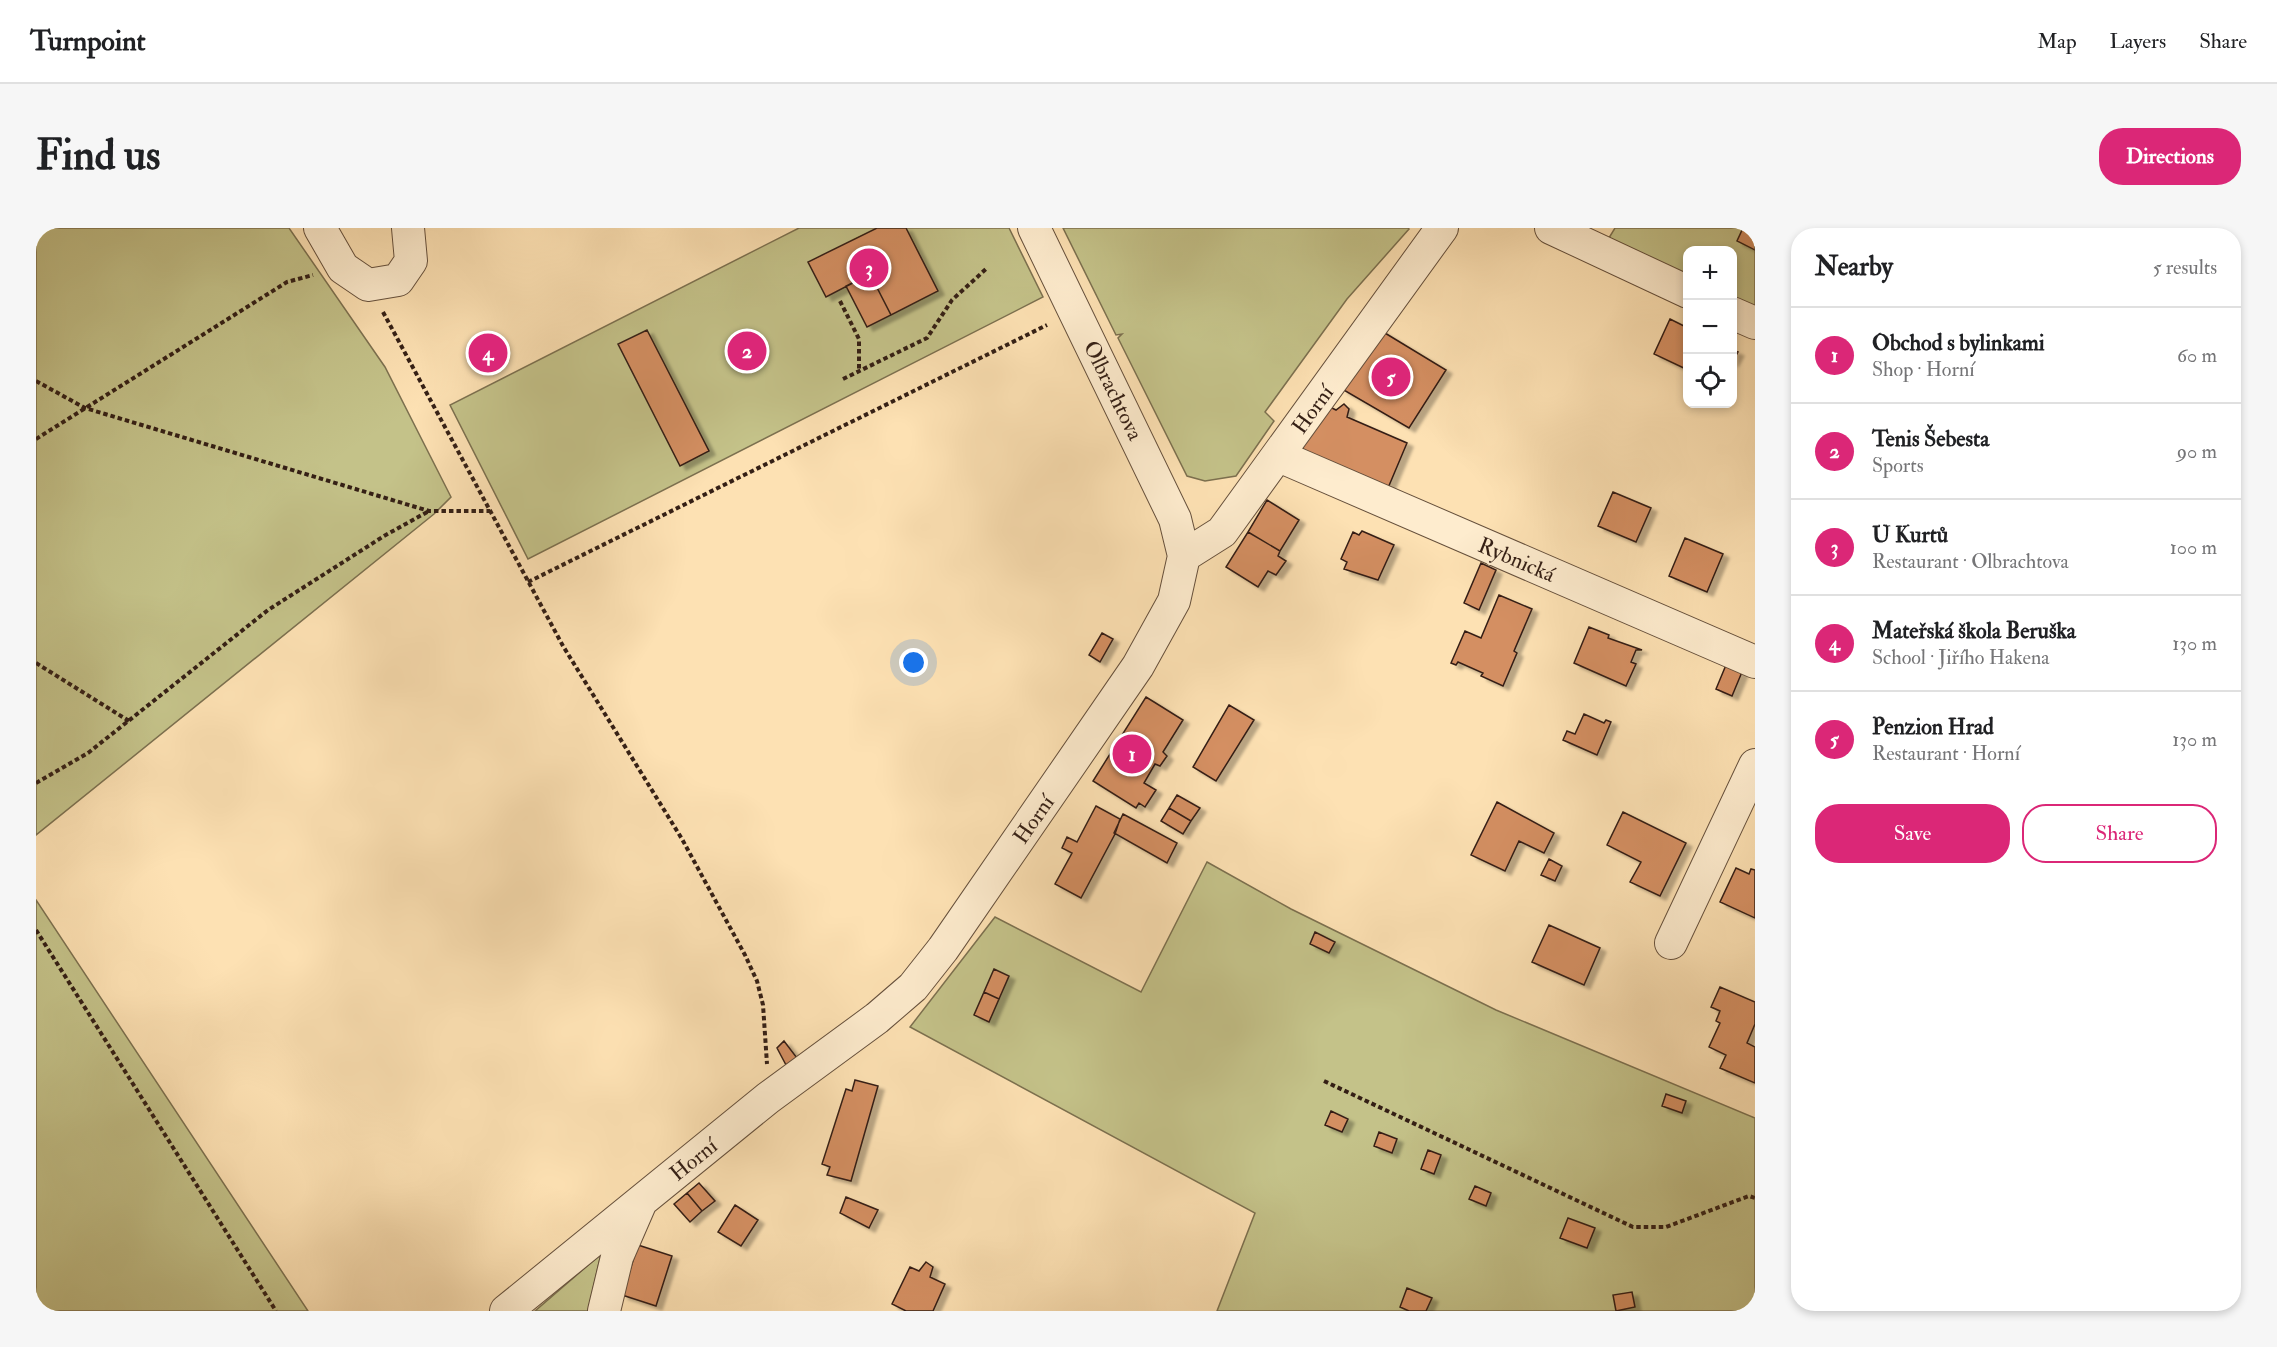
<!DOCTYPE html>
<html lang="en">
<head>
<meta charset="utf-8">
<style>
	body { margin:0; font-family:"IM FELL Double Pica",serif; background:#f6f6f6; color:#202124 }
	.controls { position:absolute; right:18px; top:18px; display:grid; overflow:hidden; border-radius:12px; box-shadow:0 3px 9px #0003 }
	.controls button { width:54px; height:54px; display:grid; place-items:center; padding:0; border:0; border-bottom:2px solid #e0e0e0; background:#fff; color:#202124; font:30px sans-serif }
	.you { position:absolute; left:878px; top:435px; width:21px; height:21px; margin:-15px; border:4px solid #fff; border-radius:50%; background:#1a73e8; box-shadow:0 0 0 9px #1a73e833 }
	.badge { display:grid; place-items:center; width:39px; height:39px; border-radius:50%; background:#db2777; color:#fff; font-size:20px; font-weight:700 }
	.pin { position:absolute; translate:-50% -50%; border:3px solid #fff; box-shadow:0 2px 6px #0006 }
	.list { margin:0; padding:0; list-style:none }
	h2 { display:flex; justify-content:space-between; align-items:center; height:78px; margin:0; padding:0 24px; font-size:26px }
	h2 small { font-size:20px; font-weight:400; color:#757577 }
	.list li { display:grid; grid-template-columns:39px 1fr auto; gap:18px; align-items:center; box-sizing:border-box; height:96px; padding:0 24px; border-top:2px solid #e0e0e0 }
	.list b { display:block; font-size:22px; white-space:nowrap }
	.list p { margin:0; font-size:20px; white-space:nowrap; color:#757577 }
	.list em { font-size:20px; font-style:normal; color:#757577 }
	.actions { display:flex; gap:12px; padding:18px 24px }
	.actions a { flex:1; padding:14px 0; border:2px solid #db2777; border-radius:24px; text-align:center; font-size:21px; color:#db2777 }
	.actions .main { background:#db2777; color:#fff }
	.icon { flex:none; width:33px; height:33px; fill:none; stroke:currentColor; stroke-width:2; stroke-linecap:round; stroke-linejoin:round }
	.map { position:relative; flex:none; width:1719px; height:1083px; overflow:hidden; border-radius:24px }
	header { display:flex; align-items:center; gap:36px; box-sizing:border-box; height:84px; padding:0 30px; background:#fff; border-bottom:2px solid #e0e0e0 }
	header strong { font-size:28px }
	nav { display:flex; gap:33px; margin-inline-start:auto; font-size:21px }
	.intro { display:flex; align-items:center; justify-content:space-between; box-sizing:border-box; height:144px; padding:0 36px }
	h1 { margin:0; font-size:42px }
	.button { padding:15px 27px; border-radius:24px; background:#db2777; color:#fff; font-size:21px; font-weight:700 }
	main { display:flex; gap:36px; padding:0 36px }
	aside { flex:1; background:#fff; border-radius:24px; box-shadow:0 3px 9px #0003 }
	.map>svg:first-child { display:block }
	.green { fill:#c4c289; stroke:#7c704f; stroke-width:1.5 }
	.building { fill:#d48f62; stroke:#341f15; stroke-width:1.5; filter:url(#shadow) }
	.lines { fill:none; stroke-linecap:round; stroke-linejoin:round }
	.minor-casing { stroke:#66503c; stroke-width:34 }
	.path { stroke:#341f15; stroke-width:4; stroke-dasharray:4.5 3; stroke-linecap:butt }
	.minor { stroke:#feecce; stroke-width:32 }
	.labels { text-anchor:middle; stroke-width:4.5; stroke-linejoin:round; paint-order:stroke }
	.street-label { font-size:22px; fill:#341f15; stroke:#feecce }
</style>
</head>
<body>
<header>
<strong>Turnpoint</strong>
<nav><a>Map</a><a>Layers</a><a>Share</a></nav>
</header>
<div class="intro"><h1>Find us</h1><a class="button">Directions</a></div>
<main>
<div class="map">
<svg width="1719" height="1083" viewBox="0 0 1719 1083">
	<defs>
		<filter id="shadow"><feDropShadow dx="6" dy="4" stdDeviation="1.5" flood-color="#0004"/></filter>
	</defs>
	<rect width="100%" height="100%" fill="#fde1b3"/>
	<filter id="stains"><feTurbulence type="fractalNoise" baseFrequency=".00333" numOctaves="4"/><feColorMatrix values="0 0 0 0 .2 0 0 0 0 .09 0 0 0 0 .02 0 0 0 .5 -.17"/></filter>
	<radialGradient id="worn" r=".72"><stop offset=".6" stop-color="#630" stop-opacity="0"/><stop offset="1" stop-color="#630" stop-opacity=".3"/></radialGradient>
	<!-- green -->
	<path class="green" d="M0 0H253L349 139 415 269 398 286 0 607Z
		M763 0H973L1007 69 492 331 414 177Z
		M1027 0H1372L1373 1 1311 71 1229 184 1238 193 1200 248 1169 253 1151 248 1082 110 1086 106 1080 107Z
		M1579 0H1719V89L1697 78 1696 22H1652L1651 57 1568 18Z
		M1171 634 1255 681 1460 782 1719 890V1083H1181L1219 985 874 799 959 689 1105 764Z
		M0 672 272 1083H0Z
		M565 1026 552 1083H499Z"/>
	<!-- building -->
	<path class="building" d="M841 0H870L902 63 855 87 834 46 790 69 772 34Z
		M1707 0H1719V22L1701 13Z
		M834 46 855 87 831 99 810 58Z
		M1634 91 1652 100V142L1618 126Z
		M611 102 673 223 644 238 582 116Z
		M1344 102 1410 142 1373 200 1306 161Z
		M1696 122 1702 124 1696 135Z
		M1308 176 1313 181 1311 189 1371 215 1352 260 1268 223 1266 216 1292 178 1300 182Z
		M1577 264 1615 280 1600 314 1562 298Z
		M1231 272 1263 292 1244 323 1212 304Z
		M1326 303 1358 317 1342 352 1308 341 1311 334 1305 331 1317 304 1323 307Z
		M1212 304 1244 323 1242 328 1250 333 1240 347 1232 343 1222 359 1190 339Z
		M1649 310 1687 326 1671 364 1633 348Z
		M1445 335 1460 342 1443 382 1428 375Z
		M1463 367 1496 381 1478 423 1481 425 1467 458 1445 448 1447 445 1422 434 1420 437 1415 435 1429 403 1445 410Z
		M1553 399 1573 407 1572 410 1606 422H1600L1595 434 1600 436 1590 458 1538 435Z
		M1066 405 1077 411 1064 434 1053 427Z
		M1690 437 1706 444 1696 468 1680 461Z
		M1110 469 1147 492 1127 524 1131 528 1124 538 1119 536 1108 555 1120 562 1109 579 1103 575 1100 580 1057 553Z
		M1193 477 1218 492 1180 553 1157 539Z
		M1548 486 1568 495 1570 492 1575 494 1561 527 1527 512 1531 503 1539 506Z
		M1141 567 1164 580 1155 593 1133 580Z
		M1461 574 1518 605 1508 625 1483 613 1469 643 1435 627Z
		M1060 578 1084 591 1079 606 1045 670 1019 656 1036 625 1026 620 1031 609 1041 614Z
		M1133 580 1155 593 1147 606 1125 593Z
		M1587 584 1650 615 1624 668 1594 654 1605 634 1571 617Z
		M1087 586 1141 615 1131 635 1078 605Z
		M1513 631 1526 638 1519 653 1505 647Z
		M1700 640 1713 646 1715 641 1719 642V690L1684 674Z
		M1513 697 1564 720 1548 757 1496 734Z
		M1279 704 1299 714 1293 725 1274 716Z
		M958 741 973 748 963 771 948 764Z
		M1684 759 1719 774V796L1711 815 1719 819V855L1684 840 1690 827 1673 819 1684 795 1680 793 1684 783 1675 779Z
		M948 764 963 771 953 794 938 787Z
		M748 813 761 830 750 837 741 820Z
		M819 852 842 858 815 953 791 947 794 939 786 936 810 861 816 863Z
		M1630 866 1650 873 1646 885 1626 878Z
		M1295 883 1312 891 1306 904 1289 897Z
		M1343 904 1361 911 1356 925 1338 918Z
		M1392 922 1405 927 1398 946 1385 941Z
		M663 955 679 973 666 983 651 965Z
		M1439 958 1455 965 1450 978 1433 971Z
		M651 965 666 983 654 994 638 976Z
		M810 969 842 982 833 1000 804 985Z
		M699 977 722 992 705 1018 682 1004Z
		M1532 990 1559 1000 1551 1020 1524 1010Z
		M602 1017 636 1028 620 1078 586 1067Z
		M890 1034 897 1039 894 1049 909 1056 897 1083H870L856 1076 874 1039 883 1043Z
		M1371 1060 1396 1070 1390 1083H1373L1364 1079Z
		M1596 1064 1599 1079 1580 1083 1577 1067Z"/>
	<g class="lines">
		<!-- minor casing -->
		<g class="minor-casing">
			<path id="minor" d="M284 0 307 40 332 57 362 52 375 33 372 0
				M1515 0 1652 64
				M1696 85 1719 95
				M1243 228 1719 434
				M1148 328 1186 304 1406 0
				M1635 715 1719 537
				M470 1083 732 870 841 790 877 759 907 721 1102 438 1138 373 1148 328 1139 291 998 0
				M568 1083 581 1029 604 976"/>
		</g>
		<!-- path -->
		<path class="path" d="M804 73 823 111V144
			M347 84 527 418 646 611 709 727 721 753 727 777 731 836
			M807 151 891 110 916 72 950 41
			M0 153 49 180 393 283H454
			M0 211 251 54 277 47
			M492 354 1011 97
			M0 435 93 493
			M0 555 52 525 232 382 348 308 393 283
			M0 702 240 1083
			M1288 853 1597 999H1630L1713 968 1719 970"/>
		<!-- minor -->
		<use href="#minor" class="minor"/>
	</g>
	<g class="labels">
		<!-- street labels -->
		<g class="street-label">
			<text transform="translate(1078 162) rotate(64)" y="8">Olbrachtova</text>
			<text transform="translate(1276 181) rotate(-54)" y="8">Horní</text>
			<text transform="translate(1481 331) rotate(23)" y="8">Rybnická</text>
			<text transform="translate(997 591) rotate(-55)" y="8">Horní</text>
			<text transform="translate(657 931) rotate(-39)" y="8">Horní</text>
		</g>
	</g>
	<rect width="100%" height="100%" filter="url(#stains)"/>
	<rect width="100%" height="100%" fill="url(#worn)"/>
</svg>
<div class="controls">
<button>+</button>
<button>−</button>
<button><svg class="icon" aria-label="locate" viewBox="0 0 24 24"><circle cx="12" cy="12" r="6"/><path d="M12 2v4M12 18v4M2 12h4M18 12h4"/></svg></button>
</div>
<div class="you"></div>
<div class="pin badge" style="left:1096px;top:526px">1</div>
<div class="pin badge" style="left:711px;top:123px">2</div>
<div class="pin badge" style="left:833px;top:40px">3</div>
<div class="pin badge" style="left:452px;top:125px">4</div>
<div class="pin badge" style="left:1355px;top:149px">5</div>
</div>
<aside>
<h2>Nearby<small>5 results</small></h2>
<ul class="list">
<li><span class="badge">1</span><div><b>Obchod s bylinkami</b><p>Shop · Horní</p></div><em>60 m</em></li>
<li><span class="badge">2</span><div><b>Tenis Šebesta</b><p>Sports</p></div><em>90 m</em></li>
<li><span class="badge">3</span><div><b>U Kurtů</b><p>Restaurant · Olbrachtova</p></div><em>100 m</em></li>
<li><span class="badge">4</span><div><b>Mateřská škola Beruška</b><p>School · Jiřího Hakena</p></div><em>130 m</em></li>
<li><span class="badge">5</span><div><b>Penzion Hrad</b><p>Restaurant · Horní</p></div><em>130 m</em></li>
</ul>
<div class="actions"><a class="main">Save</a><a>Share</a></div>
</aside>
</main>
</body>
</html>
